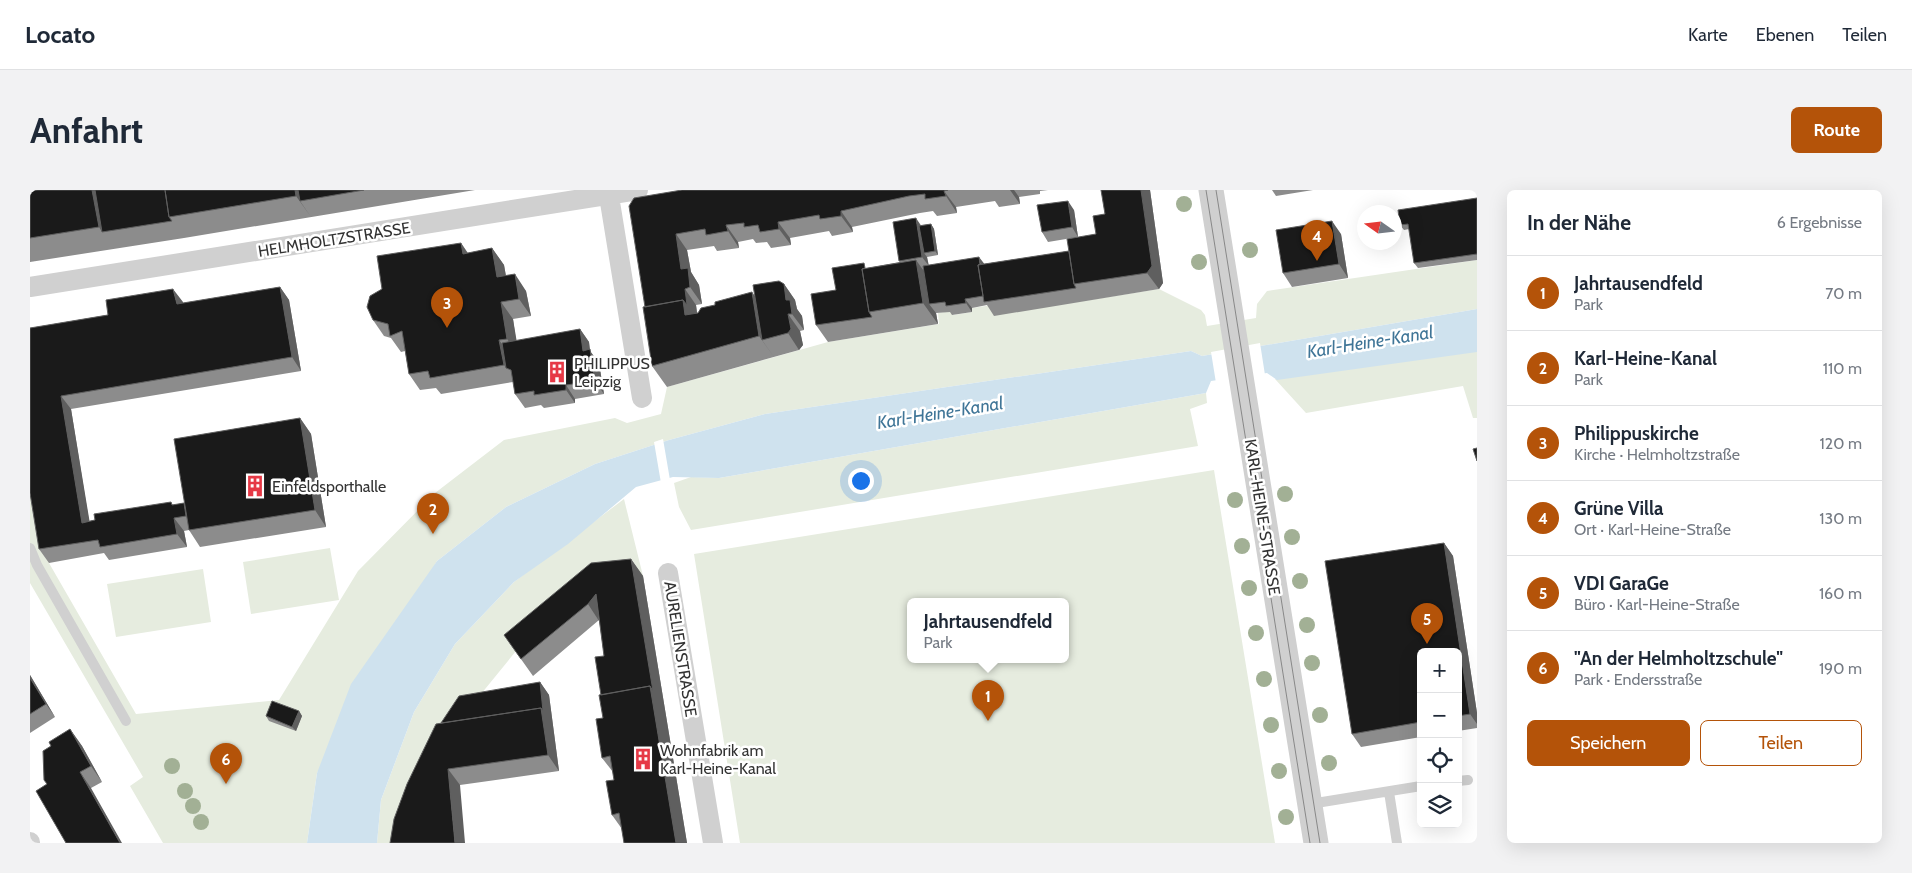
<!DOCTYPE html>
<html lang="de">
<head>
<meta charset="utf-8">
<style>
	body { margin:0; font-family:Cabin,sans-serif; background:#f2f2f3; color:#1f2937 }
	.controls { position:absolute; right:15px; bottom:15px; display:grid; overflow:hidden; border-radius:8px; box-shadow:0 5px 20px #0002 }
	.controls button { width:45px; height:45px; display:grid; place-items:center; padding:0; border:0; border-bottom:1px solid #e0e1e3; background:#fff; color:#1f2937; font:25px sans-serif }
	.compass { position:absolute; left:1327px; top:15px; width:45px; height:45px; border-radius:50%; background:#fff; box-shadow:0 5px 20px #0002; rotate:284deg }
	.you { position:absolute; left:830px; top:290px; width:18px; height:18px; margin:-12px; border:4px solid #fff; border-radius:50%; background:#1a73e8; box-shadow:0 0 0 8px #1a73e833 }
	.badge { display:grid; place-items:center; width:32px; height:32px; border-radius:50%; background:#b45309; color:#fff; font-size:16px; font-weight:700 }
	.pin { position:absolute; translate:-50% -41px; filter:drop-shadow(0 1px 2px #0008) }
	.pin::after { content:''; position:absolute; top:26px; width:18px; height:15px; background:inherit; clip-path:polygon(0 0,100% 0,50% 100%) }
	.popup { position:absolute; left:877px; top:408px; width:162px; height:65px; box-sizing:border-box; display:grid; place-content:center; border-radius:8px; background:#fff; filter:drop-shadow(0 1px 4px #0005); font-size:16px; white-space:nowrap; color:#747a83 }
	.popup b { font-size:19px; color:#1f2937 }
	.popup::after { content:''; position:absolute; left:50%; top:100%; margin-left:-10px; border:10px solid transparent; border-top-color:#fff }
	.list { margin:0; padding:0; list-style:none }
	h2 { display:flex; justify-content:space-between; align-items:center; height:65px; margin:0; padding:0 20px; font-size:21px }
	h2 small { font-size:16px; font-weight:400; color:#747a83 }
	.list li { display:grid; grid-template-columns:32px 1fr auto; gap:15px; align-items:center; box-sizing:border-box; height:75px; padding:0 20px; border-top:1px solid #e0e1e3 }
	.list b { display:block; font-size:19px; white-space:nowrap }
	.list p { margin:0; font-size:16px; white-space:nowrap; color:#747a83 }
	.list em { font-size:16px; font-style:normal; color:#747a83 }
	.actions { display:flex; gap:10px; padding:15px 20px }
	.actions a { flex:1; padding:11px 0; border:1px solid #b45309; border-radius:8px; text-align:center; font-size:18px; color:#b45309 }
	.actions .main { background:#b45309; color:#fff }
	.icon { flex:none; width:28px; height:28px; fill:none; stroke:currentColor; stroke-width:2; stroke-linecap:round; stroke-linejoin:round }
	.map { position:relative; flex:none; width:1447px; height:653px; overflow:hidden; border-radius:8px }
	header { display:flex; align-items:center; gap:30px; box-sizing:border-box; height:70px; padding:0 25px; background:#fff; border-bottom:1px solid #e0e1e3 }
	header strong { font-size:24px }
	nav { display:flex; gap:28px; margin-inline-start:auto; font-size:18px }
	.intro { display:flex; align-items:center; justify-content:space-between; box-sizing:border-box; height:120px; padding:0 30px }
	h1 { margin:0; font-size:35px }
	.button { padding:12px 22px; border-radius:8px; background:#b45309; color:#fff; font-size:18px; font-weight:700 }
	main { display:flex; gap:30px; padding:0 30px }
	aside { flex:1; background:#fff; border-radius:8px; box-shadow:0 5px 20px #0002 }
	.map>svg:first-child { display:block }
	.green { fill:#e6ecdf; fill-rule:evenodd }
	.water { fill:#cfe2ee }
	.pier { fill:#fff }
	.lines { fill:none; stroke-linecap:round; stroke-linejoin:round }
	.service { stroke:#d0d0d0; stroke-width:10 }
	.minor { stroke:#d0d0d0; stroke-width:20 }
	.tertiary { stroke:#d0d0d0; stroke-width:25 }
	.tram { stroke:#888; stroke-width:1 }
	.tree { fill:#a2b095 }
	.wall { fill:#8c8c8c }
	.shaded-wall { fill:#5f5f5f }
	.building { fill:#1a1a1a; stroke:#5f5f5f }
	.labels { text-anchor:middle; stroke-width:5; stroke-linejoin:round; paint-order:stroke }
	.street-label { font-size:16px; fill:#333; stroke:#fff }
	.poi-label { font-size:16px; fill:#333; stroke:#fff; text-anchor:start }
	.water-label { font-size:18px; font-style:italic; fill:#3f7597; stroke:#fff }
</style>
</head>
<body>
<header>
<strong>Locato</strong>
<nav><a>Karte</a><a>Ebenen</a><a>Teilen</a></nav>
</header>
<div class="intro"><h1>Anfahrt</h1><a class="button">Route</a></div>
<main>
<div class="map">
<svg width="1447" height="653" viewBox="0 0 1447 653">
	<rect width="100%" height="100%" fill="#fff"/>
	<!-- green -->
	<path class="green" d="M1447 70V119L1172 166 1161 161 735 224 639 250 565 274 476 317 407 371 287 583 277 653H133L100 596 113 587 0 393V303L19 373 106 524 249 510 328 381 405 303 474 250 585 228 597 233 631 224 637 197 798 152 909 134 908 123 922 121 923 125 942 122V118L962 115 964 125 1129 99 1171 120 1175 125 1177 136 1226 128 1227 114 1237 101Z
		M1447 160V228H1443L1433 196 1276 223 1245 189Z
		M1176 203 1177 213 1160 219 1168 256 661 340 649 317 644 293 661 287 689 288Z
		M1184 280 1245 653H710L664 364ZM880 412H1036V470H880Z
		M594 309 613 386 486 461 438 520 374 653H347L351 610 384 522 425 454 484 392Z
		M300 358 309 410 221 424 213 372Z
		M173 379 181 432 86 447 77 394Z"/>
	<!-- water -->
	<path class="water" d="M1447 119V162L1247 190 1237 183 1181 191 1176 203 689 288 643 287 606 297 538 354 484 392 425 454 384 522 351 610 347 653H277L287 583 321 494 407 371 476 317 565 274 639 250 735 224 1161 161 1172 166Z"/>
	<!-- pier -->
	<path class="pier" d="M1230 153 1235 185 1186 193 1181 162Z
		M633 249 640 290 631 293 624 252Z"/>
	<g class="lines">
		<!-- service -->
		<path class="service" d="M0 358 7 375 96 531
			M1428 591 1438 590
			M1359 602 1367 653
			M1280 614 1391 596"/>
		<!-- minor -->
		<path class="minor" d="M578 0 612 208
			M0 97 608 0
			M638 383 683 653
			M0 652V653"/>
		<!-- tertiary -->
		<path class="tertiary" d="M1181 0 1286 653"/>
		<!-- tram -->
		<path class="tram" d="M1176 0 1280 653
			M1186 0 1290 653"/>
	</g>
	<!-- trees -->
	<g class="tree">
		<circle cx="1154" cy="14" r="8"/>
		<circle cx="1220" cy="60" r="8"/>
		<circle cx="1169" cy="72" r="8"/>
		<circle cx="1255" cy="304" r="8"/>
		<circle cx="1205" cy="310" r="8"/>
		<circle cx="1262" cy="347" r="8"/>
		<circle cx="1212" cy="356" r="8"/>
		<circle cx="1270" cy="391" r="8"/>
		<circle cx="1219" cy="398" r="8"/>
		<circle cx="1277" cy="435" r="8"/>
		<circle cx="1226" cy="443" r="8"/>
		<circle cx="1282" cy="473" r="8"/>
		<circle cx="1234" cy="489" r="8"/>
		<circle cx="1290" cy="525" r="8"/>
		<circle cx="1241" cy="535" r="8"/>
		<circle cx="1299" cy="573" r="8"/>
		<circle cx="142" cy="576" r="8"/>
		<circle cx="1249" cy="581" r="8"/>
		<circle cx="155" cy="601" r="8"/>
		<circle cx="163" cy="616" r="8"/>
		<circle cx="1256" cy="627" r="8"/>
		<circle cx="171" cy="632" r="8"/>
	</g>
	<!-- wall -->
	<path class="wall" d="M0 0H445L154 48 0 72Z
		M652 0H1018L1010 1V4L989 7 990 14 969 17 965 11 926 17 927 23 907 26 903 21 890 23 822 37 823 42 802 46 799 41 760 48 761 55 741 58 737 52 726 53 723 49 708 52 709 58 687 61 684 56 657 60 661 82 669 95 672 114 666 115 667 123 725 106 754 94 765 110 767 119 772 126 774 140 770 141 773 155 769 160 637 197 622 176 615 117Z
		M1071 0H1120L1133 93 1129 99 964 126 957 115 942 118V122L922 125 920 122 906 123 908 134 798 152 786 135 806 100 837 78 870 72 869 71 891 35 901 34 904 39 908 65 897 67 898 75 954 74 1039 61 1066 44 1075 24Z
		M1242 0H1283L1246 6Z
		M1447 8V70L1388 78 1384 73 1379 39 1374 40 1370 35Z
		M1044 20 1048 47 1018 52 1012 42Z
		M1311 44 1318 88 1262 97 1253 83Z
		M431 53 438 63 462 58 474 75 476 86 496 101 501 126 483 129 486 151 550 139 559 152 560 161 569 173 574 204 545 209V213L514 218 511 215 495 218 485 204 483 192 411 204 406 198 390 200 379 184 375 161 371 162 361 148 354 146 343 130 352 99Z
		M250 97 259 110 271 181 41 219 59 331 141 312 143 315 154 313 270 228 281 244 296 337 170 357 159 340 154 341 157 357 79 370 74 363 19 373 9 359 0 138 153 112V113Z
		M1414 353 1423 366 1447 523V538L1428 541V462H1391V547L1331 557 1322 544Z
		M601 369 613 386 657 653H594L592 639 582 625 584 590 583 582 572 568 573 528 571 505 574 466 569 430 503 486 474 445Z
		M0 485 25 527 0 543Z
		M510 492 519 505 529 581 430 595 360 653 411 533Z
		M269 521 272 526 266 541 239 531 236 526Z
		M40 539 52 556 72 592 61 598 17 594 21 556Z"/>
	<!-- shaded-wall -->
	<path class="shaded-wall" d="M62 0H68L72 42 69 37Z
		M265 0H276L270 11 281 27 266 6Z
		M980 0H984L989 7 990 14Z
		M1111 0H1120L1133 93 1129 99 1117 83Z
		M914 1 926 17 927 23 916 6Z
		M1038 11 1044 20 1048 47 1042 37Z
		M811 21 822 37 823 42 811 26Z
		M886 28 892 37 894 63 897 67 899 76 892 67Z
		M1302 31 1311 44 1318 88 1309 74Z
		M748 32 760 48 761 55 749 39Z
		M901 34 904 39 908 65 905 61Z
		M696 35 708 52 709 58 698 41Z
		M646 44 657 60 661 82 669 95 672 114 660 97 651 79Z
		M431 53 442 70 433 64Z
		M462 58 474 75 479 104 467 87Z
		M949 67 956 76V105Z
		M886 70 901 91 899 114 906 123 908 134 893 113Z
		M485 84 496 101 501 126 489 109Z
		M754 94 765 110 767 119 772 126 774 140 762 124 756 110Z
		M250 97 259 110 271 181 262 167Z
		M143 99 153 112 156 127 147 114Z
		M655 99 666 115 670 146 655 125 653 110Z
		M722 102 737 123 732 150 744 167 729 146Z
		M935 109 942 118V122L936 113Z
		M471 112 483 129 489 165 477 149Z
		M758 124 770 141 773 155 769 160 758 143Z
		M550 139 559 152 560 161 569 173 574 204 565 191 553 161Z
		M469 150 481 166V180L476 178 474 175Z
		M536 195 545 209V213L536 200Z
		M31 206 41 219 62 346 52 333Z
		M270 228 281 244 296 337 285 320Z
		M144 328 154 341 157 357 147 344Z
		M1414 353 1423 366 1447 523V534L1440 524Z
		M601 369 613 386 657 653H646L620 496Z
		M566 404 569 431 558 414Z
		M0 485 25 527 16 514 0 488Z
		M510 492 519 505 529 581 518 565 511 518Z
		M269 521 272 526 266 541 262 537Z
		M40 539 52 556 72 592 61 576Z
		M418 579 430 595 435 653H425Z
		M50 582 61 598 92 653H90Z"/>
	<!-- building -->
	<path class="building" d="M0 0H62L69 37 0 48Z
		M65 0H135L139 27 142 31 72 42Z
		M135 0H265L266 6 139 27Z
		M268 0H334L270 11Z
		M652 0H918L914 1 916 6 895 9V4L879 6 811 21V26L790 29 789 25 748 32 749 39 730 42 728 35 714 37V33L696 35 698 41 676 45 675 39 646 44 651 79 658 78 660 97 655 99 657 115 653 110 615 117 599 16 604 8Z
		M1071 0H1111L1122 76 1117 83 1044 94 1037 49 1066 44 1063 26 1075 24Z
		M1447 8V64L1384 73 1378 34 1370 35 1368 20Z
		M1038 11 1042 37 1012 42 1007 15Z
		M886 28 892 67 869 71 863 32Z
		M1302 31 1309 74 1253 83 1246 40Z
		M901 34 905 61 894 63 889 36Z
		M431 53 433 64 462 58 467 87 485 84 489 109 471 112 477 149 469 150 474 175 400 188 398 181 379 184 372 141 360 146 358 134 343 130 337 117 340 106 352 99 347 66Z
		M1039 61 1044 94 1046 98 954 112 948 75Z
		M949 67 950 74 948 75 953 106 935 109 936 113 916 116 915 112 899 114 893 76Z
		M886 70 893 113 839 122 832 79Z
		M834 73 835 78 832 79 839 122 842 127 786 135 781 104 806 100 802 78Z
		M749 91 754 94 756 110H760L762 124H758L761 139 758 143 732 150 723 95Z
		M250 97 262 167 31 206 52 333 65 330 64 324 141 312 142 315 154 313 156 326 144 328 147 344 70 357 68 350 9 359 0 303V138L78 125 76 110 143 99 147 114Z
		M722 102 729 146 622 176 613 117 653 110 655 125 668 123 671 118 685 115V112Z
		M550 139 553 161 560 159 565 191 536 195V200L504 205V201L485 204 481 180 476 178 472 153Z
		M270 228 285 320 159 340 144 249Z
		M1447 258V271L1443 259Z
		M1414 353 1440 524 1428 526V462H1391V532L1322 544 1295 371Z
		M601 369 623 501 620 496 571 505 565 467 574 466 566 404 558 414 491 469 474 445 561 373Z
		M0 488 16 514 0 524Z
		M510 492 513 521 511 518 411 533 429 506Z
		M620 496 646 653H594L589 623 582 625 576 591 584 590 580 566 572 568 566 529 573 528 569 505Z
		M242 511 269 521 262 537 236 526Z
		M511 518 518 565 418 579 425 653H360L364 629 377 594 406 534Z
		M40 539 61 576 50 582 90 653H36L6 601 17 594 14 590 13 561 21 556 19 552Z"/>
	<!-- icons -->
	<defs>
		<g id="building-bare" transform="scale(1.725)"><path d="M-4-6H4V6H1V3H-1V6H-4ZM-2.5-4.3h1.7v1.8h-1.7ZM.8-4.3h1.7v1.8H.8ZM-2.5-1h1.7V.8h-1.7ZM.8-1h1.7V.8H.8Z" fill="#e63946" stroke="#fff" stroke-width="2.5" paint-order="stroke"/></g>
	</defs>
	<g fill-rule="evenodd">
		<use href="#building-bare" x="527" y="182"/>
		<use href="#building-bare" x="225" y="296"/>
		<use href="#building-bare" x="613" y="569"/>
	</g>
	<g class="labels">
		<!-- street labels -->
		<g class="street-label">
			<text transform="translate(304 49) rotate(-9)" y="6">HELMHOLTZSTRASSE</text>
			<text transform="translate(1233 327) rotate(81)" y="6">KARL-HEINE-STRASSE</text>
			<text transform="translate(651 459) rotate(81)" y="6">AURELIENSTRASSE</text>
		</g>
		<!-- poi labels -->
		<g class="poi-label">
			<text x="544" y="179">PHILIPPUS<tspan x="544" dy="18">Leipzig</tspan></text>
			<text x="242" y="302">Einfeldsporthalle</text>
			<text x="630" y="566">Wohnfabrik am<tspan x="630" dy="18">Karl-Heine-Kanal</tspan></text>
		</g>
		<!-- water labels -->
		<g class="water-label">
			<text transform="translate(1340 152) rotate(-9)" y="6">Karl-Heine-Kanal</text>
			<text transform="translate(910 223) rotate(-9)" y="6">Karl-Heine-Kanal</text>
		</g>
	</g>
</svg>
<div class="controls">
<button>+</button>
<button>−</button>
<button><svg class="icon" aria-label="locate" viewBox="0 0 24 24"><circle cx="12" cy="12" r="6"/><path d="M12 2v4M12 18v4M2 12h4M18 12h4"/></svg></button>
<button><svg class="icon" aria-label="layers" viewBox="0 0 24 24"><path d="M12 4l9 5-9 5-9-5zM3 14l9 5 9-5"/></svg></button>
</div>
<svg class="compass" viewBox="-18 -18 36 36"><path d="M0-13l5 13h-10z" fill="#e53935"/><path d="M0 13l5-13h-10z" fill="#747a83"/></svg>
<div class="you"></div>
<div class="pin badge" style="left:958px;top:531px">1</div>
<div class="popup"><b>Jahrtausendfeld</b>Park</div>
<div class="pin badge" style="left:403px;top:344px">2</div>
<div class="pin badge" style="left:417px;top:138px">3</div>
<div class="pin badge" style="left:1287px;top:71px">4</div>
<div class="pin badge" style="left:1397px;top:454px">5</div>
<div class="pin badge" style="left:196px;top:594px">6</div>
</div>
<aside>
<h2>In der Nähe<small>6 Ergebnisse</small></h2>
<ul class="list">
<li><span class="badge">1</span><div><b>Jahrtausendfeld</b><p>Park</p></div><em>70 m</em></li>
<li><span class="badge">2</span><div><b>Karl-Heine-Kanal</b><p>Park</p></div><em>110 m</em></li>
<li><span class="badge">3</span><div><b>Philippuskirche</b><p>Kirche · Helmholtzstraße</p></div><em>120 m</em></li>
<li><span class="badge">4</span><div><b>Grüne Villa</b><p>Ort · Karl-Heine-Straße</p></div><em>130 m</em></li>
<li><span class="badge">5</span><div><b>VDI GaraGe</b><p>Büro · Karl-Heine-Straße</p></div><em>160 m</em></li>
<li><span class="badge">6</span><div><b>&quot;An der Helmholtzschule&quot;</b><p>Park · Endersstraße</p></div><em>190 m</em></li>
</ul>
<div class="actions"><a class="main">Speichern</a><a>Teilen</a></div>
</aside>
</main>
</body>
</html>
